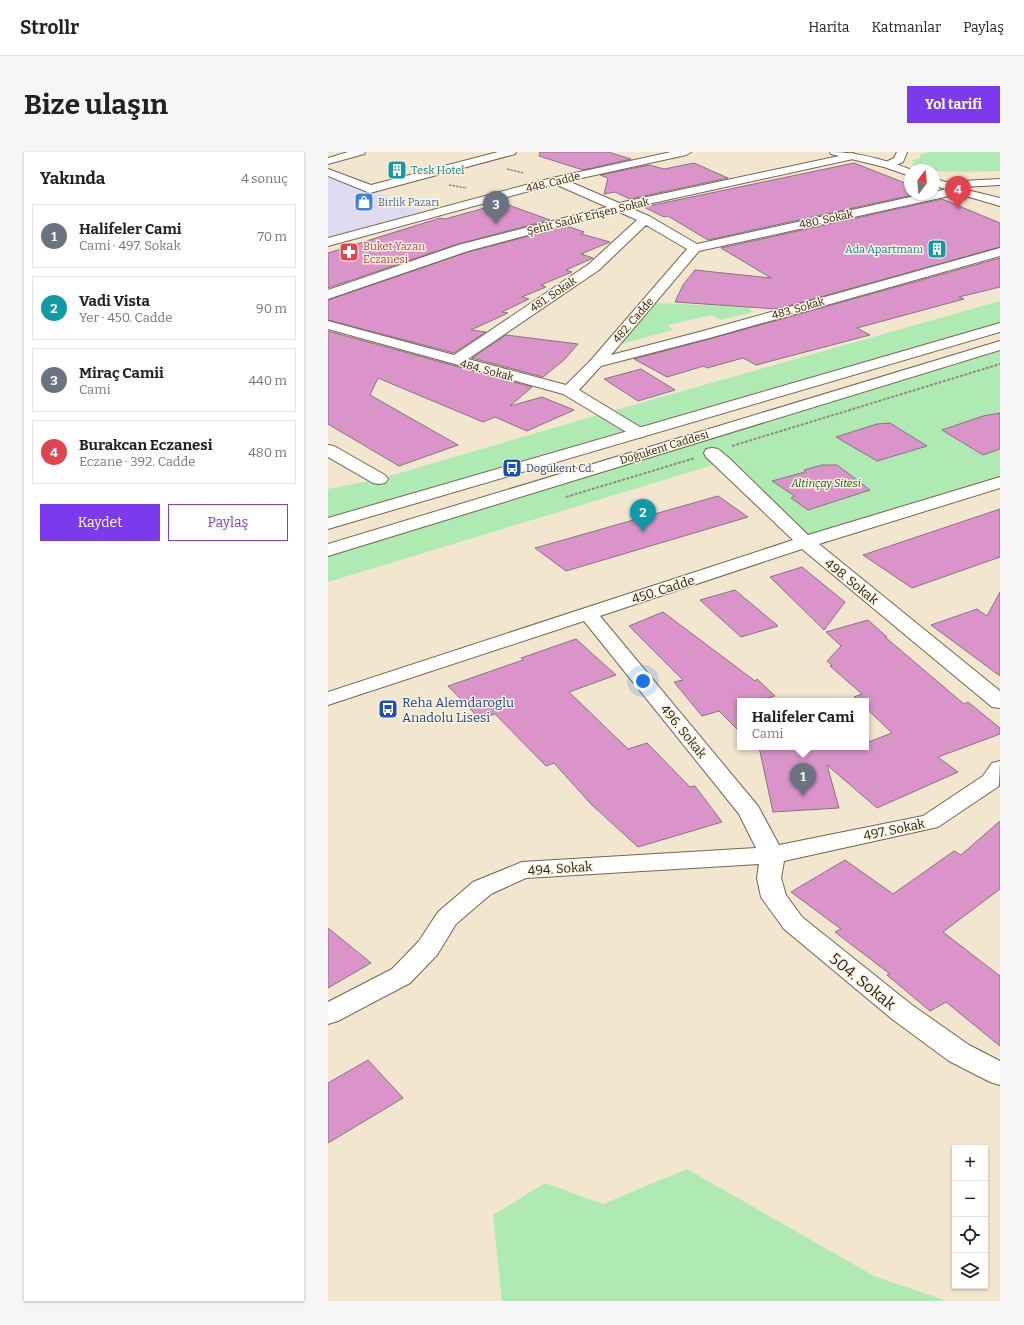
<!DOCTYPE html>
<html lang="tr">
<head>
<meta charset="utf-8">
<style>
	body { margin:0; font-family:Bitter,serif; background:#f6f6f6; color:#222 }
	.controls { position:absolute; right:12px; bottom:12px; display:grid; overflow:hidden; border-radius:0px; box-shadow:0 1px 3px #0004 }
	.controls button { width:36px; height:36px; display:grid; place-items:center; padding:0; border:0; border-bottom:1px solid #e0e0e0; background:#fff; color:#222; font:20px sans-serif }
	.compass { position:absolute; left:576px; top:12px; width:36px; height:36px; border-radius:50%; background:#fff; box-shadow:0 1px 3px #0004; rotate:16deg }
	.you { position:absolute; left:315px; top:529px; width:14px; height:14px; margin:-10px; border:3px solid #fff; border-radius:50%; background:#1a73e8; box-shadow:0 0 0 6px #1a73e833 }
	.badge { display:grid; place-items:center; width:26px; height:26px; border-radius:50%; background:#7c3aed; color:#fff; font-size:13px; font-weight:700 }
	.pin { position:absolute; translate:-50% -33px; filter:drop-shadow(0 1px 2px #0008) }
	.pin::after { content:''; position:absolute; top:21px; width:14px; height:12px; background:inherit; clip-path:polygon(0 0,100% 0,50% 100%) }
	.popup { position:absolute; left:409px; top:546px; width:132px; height:52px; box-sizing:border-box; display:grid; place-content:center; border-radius:0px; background:#fff; filter:drop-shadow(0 1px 3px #0005); font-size:13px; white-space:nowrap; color:#767676 }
	.popup b { font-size:15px; color:#222 }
	.popup::after { content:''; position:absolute; left:50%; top:100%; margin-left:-8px; border:8px solid transparent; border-top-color:#fff }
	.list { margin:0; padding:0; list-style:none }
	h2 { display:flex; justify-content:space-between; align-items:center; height:52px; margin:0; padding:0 16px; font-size:17px }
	h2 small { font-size:13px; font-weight:400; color:#767676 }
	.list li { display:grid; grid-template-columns:26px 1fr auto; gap:12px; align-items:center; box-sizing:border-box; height:64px; margin:0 8px 8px; padding:0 8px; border:1px solid #e0e0e0; border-radius:0px }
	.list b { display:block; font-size:15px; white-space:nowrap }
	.list p { margin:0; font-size:13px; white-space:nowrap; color:#767676 }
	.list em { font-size:13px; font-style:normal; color:#767676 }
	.actions { display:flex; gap:8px; padding:12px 16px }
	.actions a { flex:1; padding:9px 0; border:1px solid #7c3aed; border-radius:0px; text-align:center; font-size:14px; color:#7c3aed }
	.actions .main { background:#7c3aed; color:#fff }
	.icon { flex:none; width:22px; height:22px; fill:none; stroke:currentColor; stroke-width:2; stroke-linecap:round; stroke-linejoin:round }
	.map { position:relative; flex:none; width:672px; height:1149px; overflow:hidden; border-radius:0px }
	header { display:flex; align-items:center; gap:24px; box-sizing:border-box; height:56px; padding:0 20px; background:#fff; border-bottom:1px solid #e0e0e0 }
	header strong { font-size:19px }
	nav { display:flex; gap:22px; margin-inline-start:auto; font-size:14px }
	.intro { display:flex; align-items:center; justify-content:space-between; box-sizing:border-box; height:96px; padding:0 24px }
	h1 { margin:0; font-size:28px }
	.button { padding:10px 18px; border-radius:0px; background:#7c3aed; color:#fff; font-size:14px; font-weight:700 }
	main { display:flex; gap:24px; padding:0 24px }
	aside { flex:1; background:#fff; border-radius:0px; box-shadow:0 1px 3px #0004 }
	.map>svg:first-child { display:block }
	.commercial { fill:#dfdaf0 }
	.green { fill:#aeeab2 }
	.building { fill:#da94c9; stroke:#887382 }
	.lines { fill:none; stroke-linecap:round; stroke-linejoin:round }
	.minor-casing { stroke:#716650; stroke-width:2 }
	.major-casing { stroke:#716650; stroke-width:2 }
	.path-far1 { stroke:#948b7a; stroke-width:1.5; stroke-dasharray:2.5 1; stroke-linecap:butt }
	.path { stroke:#948b7a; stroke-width:2; stroke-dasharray:3 1.5; stroke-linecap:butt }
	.minor { fill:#fff; fill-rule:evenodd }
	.major { fill:#fff; fill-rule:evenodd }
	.labels { text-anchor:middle; stroke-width:3; stroke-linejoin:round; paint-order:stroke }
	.far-culture-label { font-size:11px; fill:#0d838f; stroke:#fef4e0; text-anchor:start }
	.far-street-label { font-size:11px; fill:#241f16; stroke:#fef4e0 }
	.far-shop-label { font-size:11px; fill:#366cbe; stroke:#fef4e0; text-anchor:start }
	.far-health-label { font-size:11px; fill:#be3a42; stroke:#fef4e0; text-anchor:start }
	.far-transit-label { font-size:11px; fill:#164399; stroke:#fef4e0; text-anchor:start }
	.far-park-label { font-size:11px; font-style:italic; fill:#155922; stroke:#fef4e0 }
	.street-label { font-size:13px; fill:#241f16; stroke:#fef4e0 }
	.transit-label { font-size:13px; fill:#164399; stroke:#fef4e0; text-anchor:start }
	.near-street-label { font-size:16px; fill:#241f16; stroke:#fef4e0 }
</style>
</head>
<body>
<header>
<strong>Strollr</strong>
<nav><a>Harita</a><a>Katmanlar</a><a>Paylaş</a></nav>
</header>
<div class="intro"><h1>Bize ulaşın</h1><a class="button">Yol tarifi</a></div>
<main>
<aside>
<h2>Yakında<small>4 sonuç</small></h2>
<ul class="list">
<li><span class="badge" style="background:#6b7280">1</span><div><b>Halifeler Cami</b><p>Cami · 497. Sokak</p></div><em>70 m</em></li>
<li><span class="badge" style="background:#0f9aa8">2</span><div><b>Vadi Vista</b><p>Yer · 450. Cadde</p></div><em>90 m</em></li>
<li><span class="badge" style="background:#6b7280">3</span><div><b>Miraç Camii</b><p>Cami</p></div><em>440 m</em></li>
<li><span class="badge" style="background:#e0444e">4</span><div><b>Burakcan Eczanesi</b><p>Eczane · 392. Cadde</p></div><em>480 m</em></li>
</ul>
<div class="actions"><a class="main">Kaydet</a><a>Paylaş</a></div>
</aside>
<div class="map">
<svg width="672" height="1149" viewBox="0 0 672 1149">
	<rect width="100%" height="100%" fill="#f3e6ce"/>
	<!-- commercial -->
	<path class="commercial" d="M0 20 42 37 100 62 0 90Z"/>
	<!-- green -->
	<path class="green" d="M598 0H672V19C654 19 596 23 585 13L584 8 591 7 593 2 600 1Z
		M672 149V175L0 372V337L51 327 277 261Z
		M326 151 421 155 424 160 393 168 383 163 340 173 345 178 285 194Z
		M672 193V330L477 390 395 310 0 430V398Z
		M359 1017 546 1124 619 1149H174L165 1063 217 1031 275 1052Z"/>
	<!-- building -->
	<path class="building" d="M212 0H280L303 7 255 18 211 4Z
		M366 11 400 26 302 47 287 40 276 42 280 26 272 23 321 13 336 17Z
		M526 11 582 33V42H589L380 88 340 64 336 65 316 55Z
		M614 47 672 71V95L449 157 347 150 355 133 367 118 443 126 393 96Z
		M175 51 222 68 130 92 0 136V101L112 66 117 67Z
		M239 74 256 80 253 82 282 90 253 102 265 106 238 118 244 120 213 133 218 135 194 145 201 147 174 160 180 161 143 178 158 180 126 201 0 168V148L140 100Z
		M672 106V135L631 145 636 147 529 176 542 183 428 213 415 206 379 216 376 214 339 225 306 207 385 186Z
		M0 179 204 235 182 254 214 245 246 258 199 279 167 265 155 270 50 226 42 243 130 293 71 314 0 272Z
		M178 183 250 192 236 208 215 225 144 206Z
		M313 217 347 238 310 249 276 227Z
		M672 261V297L655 303 614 278 655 264Z
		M562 271 599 294 549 309 508 285 549 272Z
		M494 313H509L542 338 480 358 463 346 467 344 444 329 477 320 476 318Z
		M390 344 420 365 238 419 207 396Z
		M672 357V405L584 436 535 403Z
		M474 415 517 450 496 478 442 425Z
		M407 438 450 474 413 485 372 448Z
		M672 440V524L603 473 649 457 659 464Z
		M335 460 427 529 429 527 447 544 428 549H412V580L391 559 374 564 346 530 355 528 301 474Z
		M540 468 559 485H557L636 552 640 550 672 576V582L610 605 630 620 549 656 499 613 511 656 445 660 431 595H538V591L564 581 538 556V549H531L526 545 534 542 502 514 504 513 499 509 513 494 498 480Z
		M248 487 288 523 241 540 300 597 319 591 362 635 367 634 394 670 310 695 263 652 226 611 218 614 167 562 152 567 120 534 195 508 193 506Z
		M672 669V737L615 780 672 824V894L618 850 602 859 559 823 562 822 507 780 513 777 463 740 517 708 565 742 626 699 633 703Z
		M0 776 43 811 0 836Z
		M40 908 75 946 0 991V931Z"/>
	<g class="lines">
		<!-- minor casing -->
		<g class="minor-casing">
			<path id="minor" d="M20 0H37L36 2 0 12V6Z
				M170 0H188L187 2 42 41 0 24V17L43 33Z
				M343 0H363L358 3 240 29 291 51 525 1 531 4 525 7 302 56 321 64 369 92 596 42H606V40L623 36 611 35 609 33 611 31 615 30 672 27V33L634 35 636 38 634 40 630 42 371 99 283 203 375 179 672 96V104L385 185 273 214 251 238 317 278 319 281 317 284 311 286 305 284 235 242 0 177V169L126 203 261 112 309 68 289 59 140 99 0 147V138L130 93 279 55 227 32 0 94V86L224 26ZM318 73 359 97 263 208 238 233 140 207 271 118Z
				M569 0H579L575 10 564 15H556L554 13 556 11 566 6Z
				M0 293 6 294 57 323 60 327 57 331 51 332 45 331 0 305Z
				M384 296 390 297 401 306 480 383 672 325V336L491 392 672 539V556L664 555 474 397 272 464 430 654 451 693 595 664 655 624 664 611 672 609 671 634 610 675 456 709 453 726 458 743 474 765 584 853 641 893 672 909V933L662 930 621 909 564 867 456 777 433 745 429 726 431 712 198 726 163 742 128 772 109 803 82 831 10 869 0 872V850L64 817 91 789 110 760 145 730 194 710 428 696 411 662 256 469 0 553V540L465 388 378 305 376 301 378 297Z"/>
		</g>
		<!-- major casing -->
		<g class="major-casing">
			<path id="major" d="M502 0C530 0 558 8 584 18H582V24L556 15 503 2Z
				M606 26 639 38 672 46V54L631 42 606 33Z
				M672 171V180L0 377V366Z
				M672 189V198L0 404V392Z"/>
		</g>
		<!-- path-far1 -->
		<path class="path-far1" d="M179 17 196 21
			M121 33 139 36"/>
		<!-- path -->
		<path class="path" d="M404 294 672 212
			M238 345 367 306"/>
		<!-- minor -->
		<use href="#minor" class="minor"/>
		<!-- major -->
		<use href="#major" class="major"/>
	</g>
	<!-- icons -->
	<defs>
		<g id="building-square" transform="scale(1)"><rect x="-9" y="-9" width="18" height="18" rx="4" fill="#0f9aa8" stroke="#fef4e0"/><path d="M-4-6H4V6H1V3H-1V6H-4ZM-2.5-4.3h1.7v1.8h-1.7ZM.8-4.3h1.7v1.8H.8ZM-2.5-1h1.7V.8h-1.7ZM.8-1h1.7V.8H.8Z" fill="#fff"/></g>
		<g id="shop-square" transform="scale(1)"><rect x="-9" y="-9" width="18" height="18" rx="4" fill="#3f7fe0" stroke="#fef4e0"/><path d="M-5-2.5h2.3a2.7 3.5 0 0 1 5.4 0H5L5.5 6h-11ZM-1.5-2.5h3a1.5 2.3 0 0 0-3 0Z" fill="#fff"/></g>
		<g id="pharmacy-square" transform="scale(1)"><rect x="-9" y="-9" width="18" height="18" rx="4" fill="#e0444e" stroke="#fef4e0"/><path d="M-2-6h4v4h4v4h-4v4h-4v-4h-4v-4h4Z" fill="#fff"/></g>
		<g id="bus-square" transform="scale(1)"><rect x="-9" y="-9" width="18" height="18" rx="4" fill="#1a4fb4" stroke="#fef4e0"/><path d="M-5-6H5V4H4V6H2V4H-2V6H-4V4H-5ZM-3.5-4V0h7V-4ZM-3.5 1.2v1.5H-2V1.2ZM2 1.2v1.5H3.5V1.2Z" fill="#fff"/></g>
	</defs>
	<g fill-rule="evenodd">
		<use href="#building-square" x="69" y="18"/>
		<use href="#shop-square" x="36" y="50"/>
		<use href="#building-square" x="609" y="97"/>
		<use href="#pharmacy-square" x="21" y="100"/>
		<use href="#bus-square" x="184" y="316"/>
		<use href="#bus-square" x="60" y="557"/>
	</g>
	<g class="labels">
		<!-- far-culture labels -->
		<g class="far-culture-label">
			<text x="83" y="22">Tesk Hotel</text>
			<text x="595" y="101" text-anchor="end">Ada Apartmanı</text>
		</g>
		<!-- far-street labels -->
		<g class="far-street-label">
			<text transform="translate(225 30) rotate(-14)" y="4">448. Cadde</text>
			<text transform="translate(260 64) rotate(-14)" y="4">Şehit Sadık Erişen Sokak</text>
			<text transform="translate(498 67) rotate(-12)" y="4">480. Sokak</text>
			<text transform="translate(225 142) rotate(-34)" y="4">481. Sokak</text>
			<text transform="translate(470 156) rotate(-16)" y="4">483. Sokak</text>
			<text transform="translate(305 168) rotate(-49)" y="4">482. Cadde</text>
			<text transform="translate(159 218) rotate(15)" y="4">484. Sokak</text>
			<text transform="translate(336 295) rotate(-17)" y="4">Doğukent Caddesi</text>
		</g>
		<!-- far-shop labels -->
		<g class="far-shop-label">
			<text x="50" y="54">Birlik Pazarı</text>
		</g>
		<!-- far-health labels -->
		<g class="far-health-label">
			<text x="35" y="98">Buket Yazan<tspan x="35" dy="13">Eczanesi</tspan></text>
		</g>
		<!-- far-transit labels -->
		<g class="far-transit-label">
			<text x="198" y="320">Dogukent Cd.</text>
		</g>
		<!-- far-park labels -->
		<g class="far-park-label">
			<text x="498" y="335">Altinçay Sitesi</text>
		</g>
		<!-- street labels -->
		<g class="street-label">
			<text transform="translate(524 429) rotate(39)" y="5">498. Sokak</text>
			<text transform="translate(335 437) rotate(-18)" y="5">450. Cadde</text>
			<text transform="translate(356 579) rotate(51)" y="5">496. Sokak</text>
			<text transform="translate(566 677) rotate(-12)" y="5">497. Sokak</text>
			<text transform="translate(232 716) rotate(-4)" y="5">494. Sokak</text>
		</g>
		<!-- transit labels -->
		<g class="transit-label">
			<text x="74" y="555">Reha Alemdaroglu<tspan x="74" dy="15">Anadolu Lisesi</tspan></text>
		</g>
		<!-- near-street labels -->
		<g class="near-street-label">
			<text transform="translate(535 829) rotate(39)" y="6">504. Sokak</text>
		</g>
	</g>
</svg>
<div class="controls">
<button>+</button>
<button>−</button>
<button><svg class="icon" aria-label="locate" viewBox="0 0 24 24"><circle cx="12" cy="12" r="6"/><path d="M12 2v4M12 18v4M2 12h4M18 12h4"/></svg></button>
<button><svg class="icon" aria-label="layers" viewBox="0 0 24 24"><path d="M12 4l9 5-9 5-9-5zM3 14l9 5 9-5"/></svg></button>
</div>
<svg class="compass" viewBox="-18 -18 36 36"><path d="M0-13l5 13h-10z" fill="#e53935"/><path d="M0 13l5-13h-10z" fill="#767676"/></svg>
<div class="you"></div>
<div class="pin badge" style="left:475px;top:644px;background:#6b7280">1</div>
<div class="popup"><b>Halifeler Cami</b>Cami</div>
<div class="pin badge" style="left:315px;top:380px;background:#0f9aa8">2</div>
<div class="pin badge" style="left:168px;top:72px;background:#6b7280">3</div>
<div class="pin badge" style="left:630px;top:57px;background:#e0444e">4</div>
</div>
</main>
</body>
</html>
